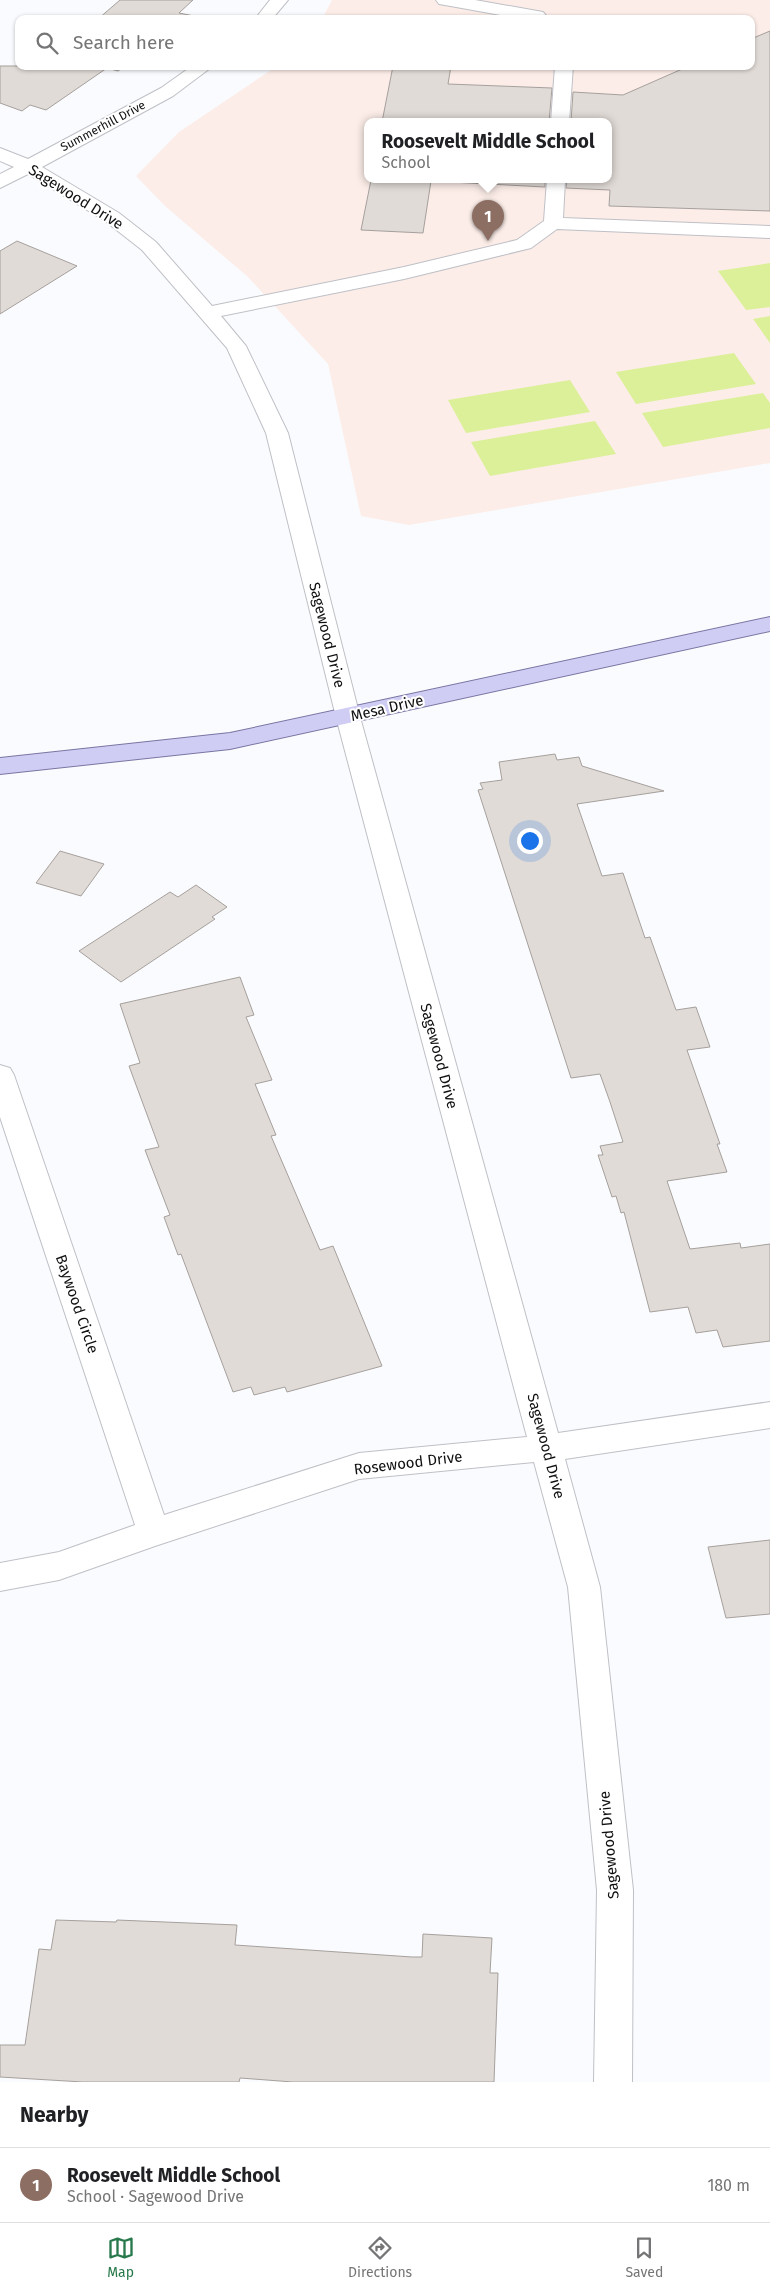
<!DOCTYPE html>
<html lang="en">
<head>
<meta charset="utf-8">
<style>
	body { margin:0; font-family:"Fira Sans",sans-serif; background:#f2f2f2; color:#202124 }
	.you { position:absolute; left:529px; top:840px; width:18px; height:18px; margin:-12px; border:4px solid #fff; border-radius:50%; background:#1a73e8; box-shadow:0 0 0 8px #1a73e833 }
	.badge { display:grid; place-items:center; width:32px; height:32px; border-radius:50%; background:#27784a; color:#fff; font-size:16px; font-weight:700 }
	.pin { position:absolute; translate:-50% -41px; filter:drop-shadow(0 1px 2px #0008) }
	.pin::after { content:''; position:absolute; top:26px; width:18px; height:15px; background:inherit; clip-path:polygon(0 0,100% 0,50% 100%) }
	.popup { position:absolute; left:364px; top:118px; width:248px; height:65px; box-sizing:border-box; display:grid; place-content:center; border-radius:10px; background:#fff; filter:drop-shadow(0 1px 4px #0005); font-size:16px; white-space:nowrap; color:#757577 }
	.popup b { font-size:19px; color:#202124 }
	.popup::after { content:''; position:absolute; left:50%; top:100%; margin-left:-10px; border:10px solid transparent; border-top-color:#fff }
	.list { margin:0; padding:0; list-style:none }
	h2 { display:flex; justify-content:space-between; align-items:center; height:65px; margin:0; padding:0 20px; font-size:21px }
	h2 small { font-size:16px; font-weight:400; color:#757577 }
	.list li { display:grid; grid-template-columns:32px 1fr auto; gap:15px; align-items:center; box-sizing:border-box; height:75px; padding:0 20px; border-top:1px solid #e0e0e0 }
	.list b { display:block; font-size:19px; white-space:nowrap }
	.list p { margin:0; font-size:16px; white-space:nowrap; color:#757577 }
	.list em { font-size:16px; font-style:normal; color:#757577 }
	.icon { flex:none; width:28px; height:28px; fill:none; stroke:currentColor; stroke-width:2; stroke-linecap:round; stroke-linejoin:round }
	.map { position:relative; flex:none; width:770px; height:2082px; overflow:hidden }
	.search { position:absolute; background:#fff; box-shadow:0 1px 4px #0004; left:15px; right:15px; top:15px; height:55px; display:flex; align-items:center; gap:12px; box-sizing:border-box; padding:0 18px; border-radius:10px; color:#757577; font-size:19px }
	.sheet { height:140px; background:#fff }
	nav { display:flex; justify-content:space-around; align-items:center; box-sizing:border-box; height:70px; border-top:1px solid #e0e0e0; background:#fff; font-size:14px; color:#757577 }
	nav a { display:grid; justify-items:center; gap:2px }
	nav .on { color:#27784a }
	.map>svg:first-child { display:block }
	.education { fill:#fcede8; fill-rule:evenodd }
	.green { fill:#dcf099 }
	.building { fill:#e1dbd7; stroke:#a6a09d }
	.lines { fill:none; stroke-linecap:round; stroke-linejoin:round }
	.minor-casing { stroke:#bfc0c6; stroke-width:2 }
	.major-casing { stroke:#7975a2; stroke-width:2 }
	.minor { fill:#fff; fill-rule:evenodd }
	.major { fill:#d0cdf5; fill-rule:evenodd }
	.labels { text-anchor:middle; stroke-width:4; stroke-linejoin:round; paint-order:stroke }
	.far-street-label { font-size:12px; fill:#101012; stroke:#fff }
	.street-label { font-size:15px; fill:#101012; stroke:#fff }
</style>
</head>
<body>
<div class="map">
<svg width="770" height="2082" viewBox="0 0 770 2082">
	<rect width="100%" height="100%" fill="#fafbfe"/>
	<!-- education -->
	<path class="education" d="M332 0H770V463L409 525 361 516 328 364 248 277 165 206 136 176 179 132 277 66H751V19H322ZM368 122H608V180H368Z"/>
	<!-- green -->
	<path class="green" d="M770 263V307L746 310 718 271Z
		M770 316V343L753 319Z
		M734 353 756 384 636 404 616 372Z
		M570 380 590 412 466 433 448 400Z
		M763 393 770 403V428L663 447 642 413Z
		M595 421 616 454 490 476 471 442Z"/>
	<!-- building -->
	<path class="building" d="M120 0H193L179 13 199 17 196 19H98Z
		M770 31V211L609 206 610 190 566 188 567 180H608V122H571L573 92 623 95 689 66H751V39Z
		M0 66H125L118 71 107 68 46 110 30 105 22 111 0 103Z
		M393 66H451L448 84 552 88 549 122H382Z
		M371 180H545V187L431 181 423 233 361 230Z
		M17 241 77 266 0 314V251Z
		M555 754 557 760 579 757 582 766 664 791 577 804 602 876 623 873 645 938 650 937 676 1010 696 1007 710 1047 687 1050 720 1144H717L727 1172 667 1181 690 1249 740 1243 741 1248 770 1244V1341L723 1347 717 1330 696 1333 688 1307 650 1312 624 1212 621 1213 616 1196 612 1197 598 1155H603L600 1146 623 1142 610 1102 600 1074 571 1078 478 790 483 789 480 783 502 780 499 762Z
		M60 851 104 864 81 896 36 883Z
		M196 885 227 907 212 917 215 919 121 982 79 951 170 892 178 897Z
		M240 977 254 1015 246 1017 272 1080 255 1084 276 1135 271 1136 320 1250 333 1246 382 1366 287 1392 285 1387 254 1395 251 1387 233 1392 181 1254 178 1255 164 1217 170 1215 145 1150 159 1147 129 1066 140 1063 120 1004Z
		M770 1540V1614L726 1618 708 1547Z
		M56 1920 116 1922 117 1920 237 1925 235 1945 412 1957H422L423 1934 492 1938 490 1973H498L494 2082H293L240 2078 239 2082H83L0 2077V2045H25L39 1949 51 1950Z"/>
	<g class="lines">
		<!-- minor casing -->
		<g class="minor-casing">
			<path id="minor" d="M270 0H288L272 19H255Z
				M436 0H475L543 12 549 19H523L445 5 439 4Z
				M192 66H213L173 96 42 167 119 213 156 242 212 306 404 267 517 240 544 221 547 180H565L563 218 770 226V238L557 229 531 248 404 279 221 316 246 346 288 433 360 717 558 1433 770 1402V1428L565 1459 600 1587 633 1890 632 2082H594L597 1890 568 1587 534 1462 359 1479 155 1546 59 1580 0 1591V1563L59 1552 135 1525 0 1117V1065L10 1068 14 1075 164 1515 359 1453 527 1437 336 717 266 433 227 348 142 250 105 221 28 174 0 188V174L14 167 0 161V148L28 159 161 88Z
				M555 66H573L569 122H551Z"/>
		</g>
		<!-- major casing -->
		<g class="major-casing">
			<path id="major" d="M770 617V631L230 749 0 774V758L230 733Z"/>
		</g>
		<!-- minor -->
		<use href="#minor" class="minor"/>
		<!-- major -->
		<use href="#major" class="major"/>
	</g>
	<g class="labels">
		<!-- far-street labels -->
		<g class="far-street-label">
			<text transform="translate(103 126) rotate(-28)" y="4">Summerhill Drive</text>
		</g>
		<!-- street labels -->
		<g class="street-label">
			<text transform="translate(76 197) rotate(32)" y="5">Sagewood Drive</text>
			<text transform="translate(327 635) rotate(76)" y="5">Sagewood Drive</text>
			<text transform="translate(387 708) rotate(-13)" y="5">Mesa Drive</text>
			<text transform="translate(439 1056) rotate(75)" y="5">Sagewood Drive</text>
			<text transform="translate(77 1304) rotate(71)" y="5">Baywood Circle</text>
			<text transform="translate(546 1446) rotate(75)" y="5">Sagewood Drive</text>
			<text transform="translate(408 1463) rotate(-7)" y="5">Rosewood Drive</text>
			<text transform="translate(609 1845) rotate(-95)" y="5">Sagewood Drive</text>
		</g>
	</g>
</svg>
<div class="you"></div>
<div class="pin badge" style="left:488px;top:241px;background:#8d6e63">1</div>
<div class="popup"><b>Roosevelt Middle School</b>School</div>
<div class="search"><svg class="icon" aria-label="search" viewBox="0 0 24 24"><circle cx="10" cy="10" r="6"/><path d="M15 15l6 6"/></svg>Search here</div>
</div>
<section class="sheet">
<h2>Nearby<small></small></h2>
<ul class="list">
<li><span class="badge" style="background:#8d6e63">1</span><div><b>Roosevelt Middle School</b><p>School · Sagewood Drive</p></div><em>180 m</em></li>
</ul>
</section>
<nav>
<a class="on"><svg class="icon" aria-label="map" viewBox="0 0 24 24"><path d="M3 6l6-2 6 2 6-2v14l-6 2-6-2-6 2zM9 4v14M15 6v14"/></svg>Map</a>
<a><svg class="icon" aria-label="directions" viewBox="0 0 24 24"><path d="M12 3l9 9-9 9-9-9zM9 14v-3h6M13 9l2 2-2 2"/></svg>Directions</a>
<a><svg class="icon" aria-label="saved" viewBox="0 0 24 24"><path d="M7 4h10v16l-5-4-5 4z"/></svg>Saved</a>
</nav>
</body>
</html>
